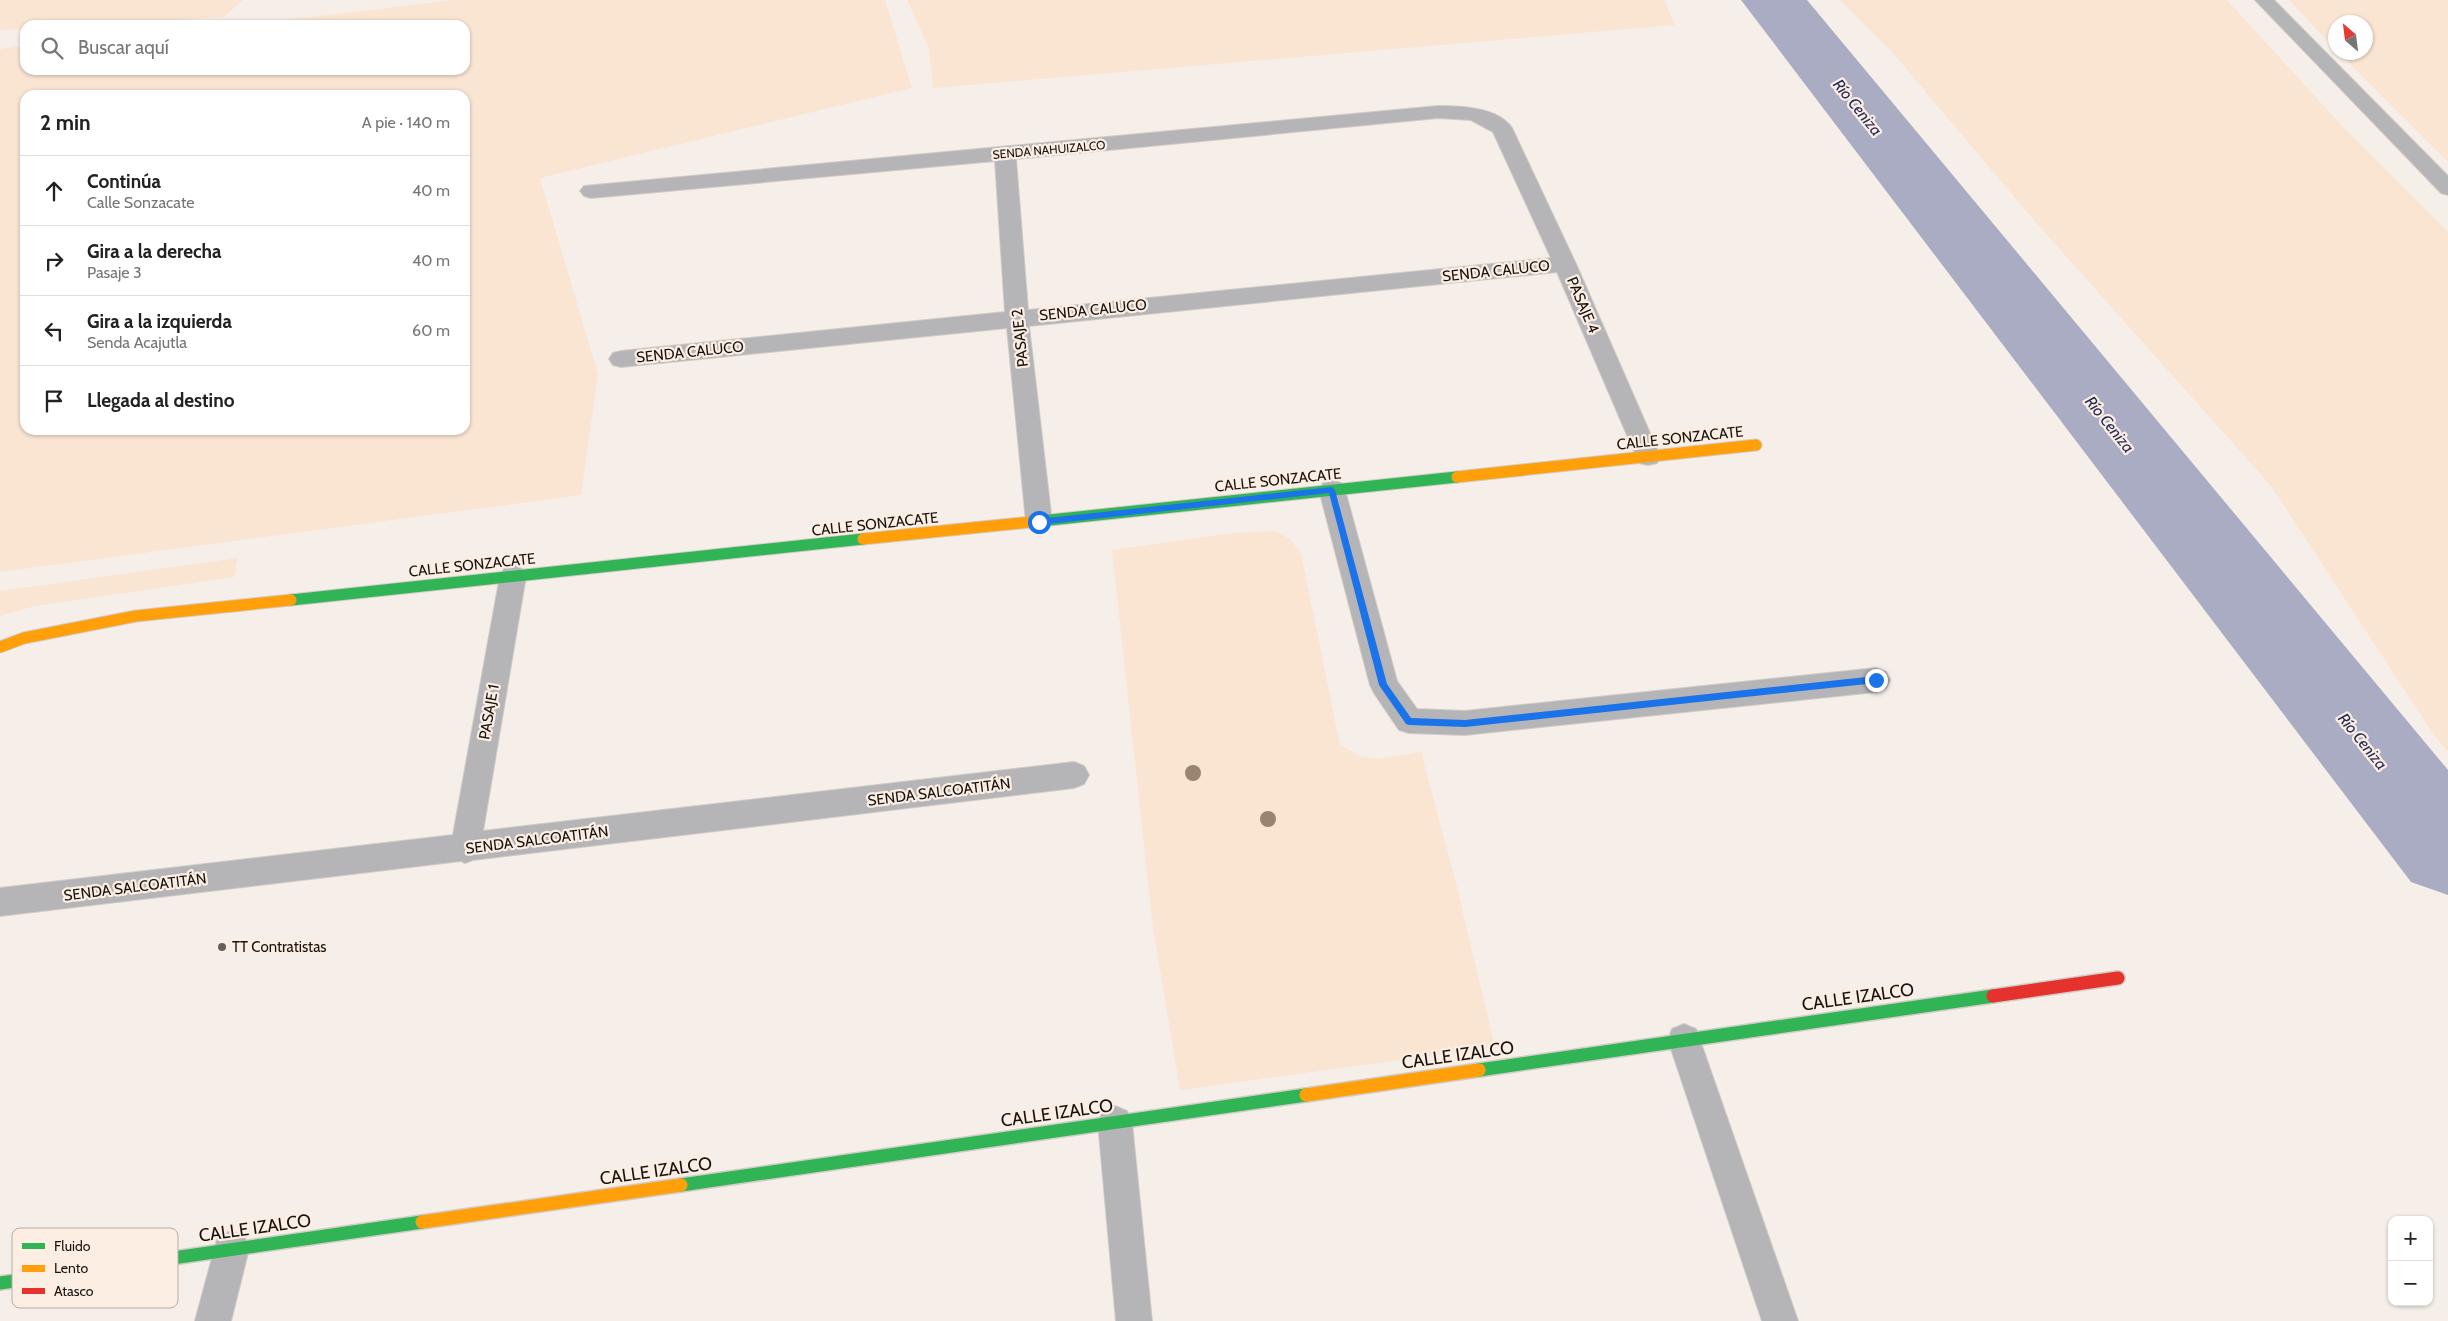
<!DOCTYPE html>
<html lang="es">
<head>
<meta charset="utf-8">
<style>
	body { margin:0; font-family:Cabin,sans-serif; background:#f6f6f6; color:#222 }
	.controls { position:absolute; right:15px; bottom:15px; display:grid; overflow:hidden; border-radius:10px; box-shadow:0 1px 4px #0004 }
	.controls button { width:45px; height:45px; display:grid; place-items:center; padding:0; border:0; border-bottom:1px solid #e0e0e0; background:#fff; color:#222; font:25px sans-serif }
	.compass { position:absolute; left:2328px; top:15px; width:45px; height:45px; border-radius:50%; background:#fff; box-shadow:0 1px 4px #0004; rotate:332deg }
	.stop { position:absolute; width:15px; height:15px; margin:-11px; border:4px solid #1a73e8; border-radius:50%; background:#fff }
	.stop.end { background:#1a73e8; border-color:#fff; box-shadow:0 1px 5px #0008 }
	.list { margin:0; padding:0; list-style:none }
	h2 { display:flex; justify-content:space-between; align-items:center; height:65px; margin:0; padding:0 20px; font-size:21px }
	h2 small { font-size:16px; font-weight:400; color:#767676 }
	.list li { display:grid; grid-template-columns:32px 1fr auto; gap:15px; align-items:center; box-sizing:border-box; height:70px; padding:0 20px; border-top:1px solid #e0e0e0 }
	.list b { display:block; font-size:19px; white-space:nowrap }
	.list p { margin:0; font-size:16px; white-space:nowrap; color:#767676 }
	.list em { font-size:16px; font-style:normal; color:#767676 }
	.icon { flex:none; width:28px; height:28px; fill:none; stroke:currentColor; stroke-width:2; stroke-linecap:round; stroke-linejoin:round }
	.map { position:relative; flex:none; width:2448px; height:1321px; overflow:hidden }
	.search { position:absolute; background:#fff; box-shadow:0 1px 4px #0004; left:20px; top:20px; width:450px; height:55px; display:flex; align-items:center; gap:12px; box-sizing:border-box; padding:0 18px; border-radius:15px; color:#767676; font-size:19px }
	.panel { position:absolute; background:#fff; box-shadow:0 1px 4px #0004; left:20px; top:90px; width:450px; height:345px; border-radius:15px }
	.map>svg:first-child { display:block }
	.green { fill:#fae4d2; fill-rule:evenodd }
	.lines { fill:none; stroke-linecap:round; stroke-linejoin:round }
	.river { fill:#aaacc3; fill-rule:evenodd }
	.lane-casing { stroke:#d2ccc7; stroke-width:2 }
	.street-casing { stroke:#d2ccc7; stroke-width:2 }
	.fast-far1-casing { stroke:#d2ccc7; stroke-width:13 }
	.fast-casing { stroke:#d2ccc7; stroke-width:16 }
	.slow-far1-casing { stroke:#d2ccc7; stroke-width:13 }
	.slow-casing { stroke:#d2ccc7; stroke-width:16 }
	.jam-casing { stroke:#d2ccc7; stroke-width:16 }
	.lane { fill:#b5b4b7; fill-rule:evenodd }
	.street { fill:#b5b4b7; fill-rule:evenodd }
	.fast-far1 { stroke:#30b455; stroke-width:11 }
	.fast { stroke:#30b455; stroke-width:13 }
	.slow-far1 { stroke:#ff9f0a; stroke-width:11 }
	.slow { stroke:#ff9f0a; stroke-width:13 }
	.jam { stroke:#e5322d; stroke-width:13 }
	.tree { fill:#9a8470 }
	.route { fill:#1a73e8 }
	.poi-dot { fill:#665f5b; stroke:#fceee3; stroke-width:2 }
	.labels { text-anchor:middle; stroke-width:4.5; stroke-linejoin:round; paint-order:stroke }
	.far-street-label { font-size:12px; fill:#18120e; stroke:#fceee3 }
	.street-label { font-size:15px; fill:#18120e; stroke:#fceee3 }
	.poi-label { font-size:15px; fill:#18120e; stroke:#fceee3; text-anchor:start }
	.water-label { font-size:16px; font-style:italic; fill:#272d5b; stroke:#fceee3 }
	.near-street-label { font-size:18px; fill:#18120e; stroke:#fceee3 }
	.key { fill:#fceee3; stroke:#b8aca3; stroke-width:1 }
	.key-label { font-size:14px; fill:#18120e }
</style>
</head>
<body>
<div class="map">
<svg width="2448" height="1321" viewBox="0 0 2448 1321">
	<rect width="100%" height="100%" fill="#f6efe9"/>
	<!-- green -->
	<path class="green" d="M0 0H243L224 17 92 25H25V29L0 30Z
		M454 0H885L912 88 540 178 598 374 581 495 0 572V49L25 46V70H465V25H243ZM25 95H465V430H25Z
		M907 0H1664L1675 25 933 88 929 48Z
		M1840 0H2227L2344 128 2448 232V752L2434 735 2271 486 2032 218 1892 52Z
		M2289 0H2448V162L2339 53 2366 52V22H2336L2335 49Z
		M1275 531 1290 539 1301 553 1340 745 1362 757 1378 759 1421 752 1456 883 1495 1047 1180 1090 1153 928 1112 550 1234 533Z
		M238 558 234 577 35 606 0 616V591Z"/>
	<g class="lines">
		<!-- river -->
		<path class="river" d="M1741 0H1807L2448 770V895L2411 882Z"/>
		<!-- lane casing -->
		<g class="lane-casing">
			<path id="lane" d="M2255 0H2274L2448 176V195L2441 193Z"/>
		</g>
		<!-- street casing -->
		<g class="street-casing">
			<path id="street" d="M1438 106C1461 106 1498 107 1512 128L1576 264 1660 456 1657 463 1648 465 1639 463 1636 456 1557 272 1029 326 1052 522 1048 529 1039 532 1030 529 1026 522 1007 328 621 367 613 365 609 359 613 353 621 351 1005 312 995 161 591 198 584 196 580 191 584 186ZM1438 118 1471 120 1493 132 1551 258 1028 310 1016 159Z
				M1332 480 1341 483 1345 490 1397 681 1417 709 1465 711 1876 668 1886 672 1890 680 1886 688 1876 692 1465 735 1409 733 1399 730 1374 693 1370 685 1319 490 1323 483Z
				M513 565 522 569 526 576 483 831 1074 762 1084 766 1089 775 1084 784 1074 788 473 860 465 863 461 861 0 916V888L453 835 500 576 504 569Z
				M1684 1024 1696 1029 1700 1040 1798 1321H1762L1668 1040 1672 1029Z
				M1115 1106 1127 1111 1132 1123 1152 1321H1116L1098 1123 1103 1111Z
				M231 1231 244 1236 249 1249 231 1321H195L218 1236Z"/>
		</g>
		<!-- fast-far1 casing -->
		<g class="fast-far1-casing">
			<path id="fast-far1" d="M1031 522 1457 477
				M291 600 863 539"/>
		</g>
		<!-- fast casing -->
		<g class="fast-casing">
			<path id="fast" d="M1479 1070 1993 996
				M681 1185 1306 1095
				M0 1283 422 1222"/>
		</g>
		<!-- slow-far1 casing -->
		<g class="slow-far1-casing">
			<path id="slow-far1" d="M1457 477 1756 445
				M863 539 1031 522
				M0 647 24 638 136 616 291 600"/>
		</g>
		<!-- slow casing -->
		<g class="slow-casing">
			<path id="slow" d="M1306 1095 1479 1070
				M422 1222 681 1185"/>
		</g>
		<!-- jam casing -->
		<g class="jam-casing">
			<path id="jam" d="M1993 996 2118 978"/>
		</g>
		<!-- lane -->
		<use href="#lane" class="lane"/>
		<!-- street -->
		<use href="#street" class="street"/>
		<!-- fast-far1 -->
		<use href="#fast-far1" class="fast-far1"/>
		<!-- fast -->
		<use href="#fast" class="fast"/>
		<!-- slow-far1 -->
		<use href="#slow-far1" class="slow-far1"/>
		<!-- slow -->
		<use href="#slow" class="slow"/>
		<!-- jam -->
		<use href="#jam" class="jam"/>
	</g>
	<!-- trees -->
	<g class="tree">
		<circle cx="1193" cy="773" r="8"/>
		<circle cx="1268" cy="819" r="8"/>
	</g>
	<!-- route -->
	<path class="route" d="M1332 487 1335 490 1387 684 1411 718 1465 720 1876 676 1880 680 1876 683 1465 727 1409 725 1406 724 1379 685 1329 493 1039 525 1035 522 1039 519Z"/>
	<!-- markers -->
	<circle class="poi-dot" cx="222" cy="947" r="5"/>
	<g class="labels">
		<!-- far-street labels -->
		<g class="far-street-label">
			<text transform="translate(1049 150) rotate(-5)" y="4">SENDA NAHUIZALCO</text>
		</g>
		<!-- street labels -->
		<g class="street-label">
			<text transform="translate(1496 271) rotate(-6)" y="5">SENDA CALUCO</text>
			<text transform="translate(1583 305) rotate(67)" y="5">PASAJE 4</text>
			<text transform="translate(1093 310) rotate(-6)" y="5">SENDA CALUCO</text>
			<text transform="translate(1020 338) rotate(-96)" y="5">PASAJE 2</text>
			<text transform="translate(690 352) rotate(-6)" y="5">SENDA CALUCO</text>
			<text transform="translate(1680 438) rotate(-6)" y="5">CALLE SONZACATE</text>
			<text transform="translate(1278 480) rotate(-6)" y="5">CALLE SONZACATE</text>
			<text transform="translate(875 524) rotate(-6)" y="5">CALLE SONZACATE</text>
			<text transform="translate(472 565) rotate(-6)" y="5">CALLE SONZACATE</text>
			<text transform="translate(489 712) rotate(-80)" y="5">PASAJE 1</text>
			<text transform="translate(939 792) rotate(-7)" y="5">SENDA SALCOATITÁN</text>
			<text transform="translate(537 840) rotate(-7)" y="5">SENDA SALCOATITÁN</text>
			<text transform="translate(135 887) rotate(-7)" y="5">SENDA SALCOATITÁN</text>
		</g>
		<!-- poi labels -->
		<g class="poi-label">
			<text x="232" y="952">TT Contratistas</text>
		</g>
		<!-- water labels -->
		<g class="water-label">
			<text transform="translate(1858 107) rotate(51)" y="6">Río Ceniza</text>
			<text transform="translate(2110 424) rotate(51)" y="6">Río Ceniza</text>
			<text transform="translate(2363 741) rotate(51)" y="6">Río Ceniza</text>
		</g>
		<!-- near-street labels -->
		<g class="near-street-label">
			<text transform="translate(1858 997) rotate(-8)" y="6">CALLE IZALCO</text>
			<text transform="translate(1458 1055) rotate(-8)" y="6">CALLE IZALCO</text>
			<text transform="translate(1057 1113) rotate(-8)" y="6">CALLE IZALCO</text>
			<text transform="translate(656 1171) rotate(-8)" y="6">CALLE IZALCO</text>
			<text transform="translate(255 1228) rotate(-8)" y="6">CALLE IZALCO</text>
		</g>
	</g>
	<!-- legend -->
	<rect x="12" y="1228" width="166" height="80" rx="8" class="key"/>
	<rect x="22" y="1243" width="23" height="6" fill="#30b455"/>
	<rect x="22" y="1265" width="23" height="7" fill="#ff9f0a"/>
	<rect x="22" y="1288" width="23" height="6" fill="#e5322d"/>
	<g class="key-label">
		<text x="54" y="1251">Fluido</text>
		<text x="54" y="1273">Lento</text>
		<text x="54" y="1296">Atasco</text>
	</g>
</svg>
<div class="controls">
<button>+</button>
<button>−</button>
</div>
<svg class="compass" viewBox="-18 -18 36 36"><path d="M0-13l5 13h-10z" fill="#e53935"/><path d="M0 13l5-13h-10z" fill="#767676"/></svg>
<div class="stop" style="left:1039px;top:522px"></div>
<div class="stop end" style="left:1876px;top:680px"></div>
<div class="search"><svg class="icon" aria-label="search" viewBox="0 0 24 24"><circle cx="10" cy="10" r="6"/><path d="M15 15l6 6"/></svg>Buscar aquí</div>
<section class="panel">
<h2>2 min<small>A pie · 140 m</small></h2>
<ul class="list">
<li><svg class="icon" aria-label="ahead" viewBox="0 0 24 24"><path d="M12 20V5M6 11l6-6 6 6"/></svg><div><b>Continúa</b><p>Calle Sonzacate</p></div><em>40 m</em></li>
<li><svg class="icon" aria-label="right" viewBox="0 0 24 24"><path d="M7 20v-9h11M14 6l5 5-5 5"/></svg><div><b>Gira a la derecha</b><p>Pasaje 3</p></div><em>40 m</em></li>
<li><svg class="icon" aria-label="left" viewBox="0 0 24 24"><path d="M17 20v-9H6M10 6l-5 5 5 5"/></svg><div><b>Gira a la izquierda</b><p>Senda Acajutla</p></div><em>60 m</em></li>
<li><svg class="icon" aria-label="arrive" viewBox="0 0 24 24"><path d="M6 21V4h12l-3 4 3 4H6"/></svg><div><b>Llegada al destino</b></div></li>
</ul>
</section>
</div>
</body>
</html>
